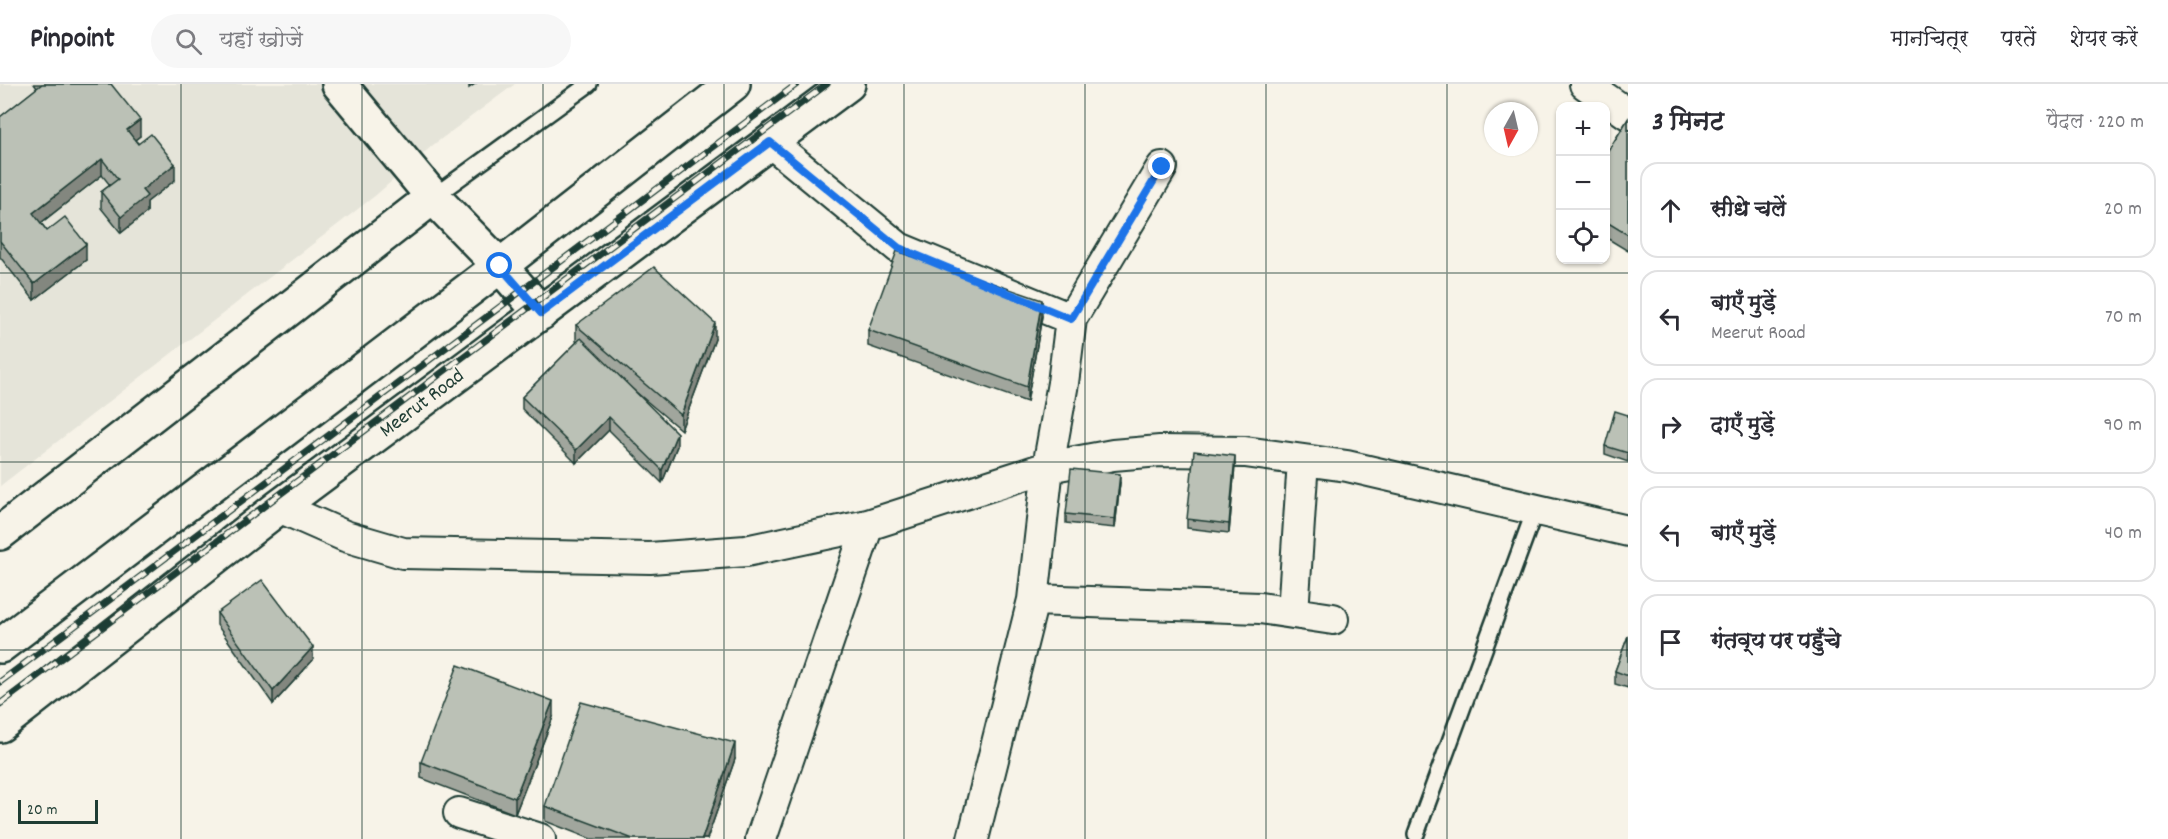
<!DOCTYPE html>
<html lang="hi">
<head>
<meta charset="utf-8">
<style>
	body { margin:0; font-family:Dekko,"Playpen Sans Deva",sans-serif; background:#f7f7f7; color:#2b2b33 }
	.controls { position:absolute; right:18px; top:18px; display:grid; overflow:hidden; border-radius:12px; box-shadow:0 2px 4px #0004 }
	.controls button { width:54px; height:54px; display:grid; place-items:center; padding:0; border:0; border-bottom:2px solid #e1e1e2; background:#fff; color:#2b2b33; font:30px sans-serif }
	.compass { position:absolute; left:1484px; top:18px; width:54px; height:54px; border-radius:50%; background:#fff; box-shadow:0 2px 4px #0004; rotate:188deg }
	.scale { position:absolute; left:18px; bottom:15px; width:80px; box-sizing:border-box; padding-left:6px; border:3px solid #1f3d34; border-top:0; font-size:16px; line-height:21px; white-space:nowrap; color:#1f3d34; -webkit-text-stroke:4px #f7f3e8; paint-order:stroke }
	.stop { position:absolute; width:18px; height:18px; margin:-14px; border:4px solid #1a73e8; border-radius:50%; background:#fff }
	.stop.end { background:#1a73e8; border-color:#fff; box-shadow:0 2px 6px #0008 }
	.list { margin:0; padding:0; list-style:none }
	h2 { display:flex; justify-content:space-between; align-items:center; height:78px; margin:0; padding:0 24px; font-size:26px }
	h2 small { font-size:20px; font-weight:400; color:#7c7c81 }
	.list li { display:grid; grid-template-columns:39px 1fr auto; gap:18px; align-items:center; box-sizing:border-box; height:96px; margin:0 12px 12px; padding:0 12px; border:2px solid #e1e1e2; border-radius:18px }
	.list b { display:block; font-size:22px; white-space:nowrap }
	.list p { margin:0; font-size:20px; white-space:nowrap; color:#7c7c81 }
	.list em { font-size:20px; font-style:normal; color:#7c7c81 }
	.icon { flex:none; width:33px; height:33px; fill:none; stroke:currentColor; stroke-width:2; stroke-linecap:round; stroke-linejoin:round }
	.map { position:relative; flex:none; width:1628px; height:755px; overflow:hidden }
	header { display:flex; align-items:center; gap:36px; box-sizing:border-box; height:84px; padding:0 30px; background:#fff; border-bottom:2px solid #e1e1e2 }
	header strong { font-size:28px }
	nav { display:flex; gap:33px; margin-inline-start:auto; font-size:21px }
	.search { width:420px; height:54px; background:#f7f7f7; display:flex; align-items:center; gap:15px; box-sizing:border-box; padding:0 21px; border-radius:33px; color:#7c7c81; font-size:22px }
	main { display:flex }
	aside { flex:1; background:#fff }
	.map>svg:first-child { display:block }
	.built { fill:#e5e4d9 }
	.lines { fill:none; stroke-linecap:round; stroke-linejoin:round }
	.service-casing { stroke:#1f3d34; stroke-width:20 }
	.minor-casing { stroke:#1f3d34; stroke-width:34 }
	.tertiary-casing { stroke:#1f3d34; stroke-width:38 }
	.primary-casing { stroke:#1f3d34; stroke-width:38 }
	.service { stroke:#f7f3e8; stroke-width:15 }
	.minor { stroke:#f7f3e8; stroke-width:30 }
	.tertiary { stroke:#f7f3e8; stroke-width:33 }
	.primary { stroke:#f7f3e8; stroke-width:33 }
	.rail-casing { stroke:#1f3d34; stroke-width:7 }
	.rail { stroke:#f7f3e8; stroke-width:4.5; stroke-dasharray:14; stroke-linecap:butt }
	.wall { fill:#a1a69d; stroke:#1f3d34; stroke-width:1.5 }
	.shaded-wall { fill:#83877f; stroke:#1f3d34; stroke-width:1.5 }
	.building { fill:#bbc1b6; stroke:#1f3d34; stroke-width:1.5 }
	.route { stroke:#1a73e8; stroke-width:8 }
	.grid { fill:none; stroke:#1f3d34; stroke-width:1.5; stroke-opacity:0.55 }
	.labels { text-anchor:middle; stroke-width:4.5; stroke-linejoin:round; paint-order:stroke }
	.street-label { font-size:21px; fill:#1f3d34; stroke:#f7f3e8 }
</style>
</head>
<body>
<header>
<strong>Pinpoint</strong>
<div class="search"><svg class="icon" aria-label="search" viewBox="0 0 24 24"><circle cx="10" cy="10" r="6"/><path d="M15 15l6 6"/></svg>यहाँ खोजें</div>
<nav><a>मानचित्र</a><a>परतें</a><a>शेयर करें</a></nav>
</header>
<main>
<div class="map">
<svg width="1628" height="755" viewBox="0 0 1628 755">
	<rect width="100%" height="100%" fill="#f7f3e8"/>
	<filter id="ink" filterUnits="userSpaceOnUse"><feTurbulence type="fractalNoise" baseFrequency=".0167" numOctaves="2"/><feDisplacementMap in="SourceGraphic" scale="12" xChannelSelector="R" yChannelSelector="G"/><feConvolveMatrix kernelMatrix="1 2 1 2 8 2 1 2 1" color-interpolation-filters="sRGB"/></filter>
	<g filter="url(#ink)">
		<!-- built -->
		<path class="built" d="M0 0H515L433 61 376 111 0 402Z"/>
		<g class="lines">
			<!-- service casing -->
			<g class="service-casing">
				<path id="service" d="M433 113 589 0
					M1416 750 1535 426"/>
			</g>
			<!-- minor casing -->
			<g class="minor-casing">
				<path id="minor" d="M1585 0 1628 30
					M770 58 899 164 1071 235
					M279 423 345 452 403 469 650 474 746 467 868 441 1048 383 1113 371 1160 367 1245 368 1347 382 1628 447
					M1033 516 1260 524 1333 535
					M1293 529 1303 376
					M459 729 540 755
					M761 755 868 441
					M973 755 1033 516 1048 383 1063 299 1071 235 1162 83"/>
			</g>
			<!-- tertiary casing -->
			<g class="tertiary-casing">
				<path id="tertiary" d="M339 0 433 113 500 182
					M0 449 433 113"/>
			</g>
			<!-- primary casing -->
			<g class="primary-casing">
				<path id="primary" d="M500 182 541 229
					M0 562 500 182 733 0
					M0 641 279 423 848 0"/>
			</g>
			<!-- service -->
			<use href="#service" class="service"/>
			<!-- minor -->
			<use href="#minor" class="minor"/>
			<!-- tertiary -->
			<use href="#tertiary" class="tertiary"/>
			<!-- primary -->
			<use href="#primary" class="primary"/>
			<!-- rail casing -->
			<g class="rail-casing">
				<path id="rail" d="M0 598 797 0
					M0 620 827 0"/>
			</g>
			<!-- rail -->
			<use href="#rail" class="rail"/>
		</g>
		<!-- wall -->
		<path class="wall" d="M34 0H111L140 52 135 56 175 96 147 118V128L121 149 101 124V108L110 101 102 91 41 139 47 147 86 176 34 216 0 173V33L37 4Z
			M1628 35V167L1605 153V72Z
			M1042 232 1027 318 868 262V246Z
			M576 241 715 255 681 346 630 303 677 362 662 399 609 346 576 379 522 325V313L577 258 576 257Z
			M1628 331V378L1605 370V362Z
			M1235 381 1229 449 1187 444V435Z
			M1120 399 1115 444 1066 439V430Z
			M217 529 313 576 273 620 217 541Z
			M1628 552V604L1615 600V587Z
			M553 633 515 730 421 694V678Z
			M735 675 707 755H591L545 737V722Z"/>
		<!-- shaded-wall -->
		<path class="shaded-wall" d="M469 0H475L469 4Z
			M140 36V52L127 62V46Z
			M102 75V91L33 145V129Z
			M175 80V96L147 118V128L121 149V133L142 106Z
			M86 160V176L34 216V200Z
			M1042 216V232L1027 318V303Z
			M715 239V255L681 346V331Z
			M609 333V346L576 379V366Z
			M677 349V362L662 399V386Z
			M1235 372V381L1229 449V440Z
			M1120 390V399L1115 444V435Z
			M313 563V576L273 620V607Z
			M553 617V633L515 730V714Z
			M735 659V675L707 755H702Z"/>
		<!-- building -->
		<path class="building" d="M42 0H111L140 36 127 46 138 60 151 50 175 80 142 106 147 112 121 133 101 108 118 95 102 75 33 129 47 147 65 133 86 160 34 200 0 157V33Z
			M1628 35V151L1605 137V72Z
			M897 167 1042 216 1027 303 868 246Z
			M654 183 715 239 681 331 576 241Z
			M581 254 677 349 662 386 609 333 576 366 522 313Z
			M1615 327 1628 331V369L1605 362Z
			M1194 367 1235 372 1229 440 1187 435Z
			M1071 385 1120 390 1115 435 1066 430Z
			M262 496 313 563 273 607 217 529Z
			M1628 552V592L1615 587Z
			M458 581 553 617 515 714 421 678Z
			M581 618 735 659 702 755H633L545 722Z"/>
	</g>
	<g class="lines" filter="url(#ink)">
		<!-- route -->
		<path class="route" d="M500 182 541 229 770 58 899 164 1071 235 1162 83"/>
	</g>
	<!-- grid -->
	<path class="grid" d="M181 0V755M362 0V755M543 0V755M724 0V755M904 0V755M1085 0V755M1266 0V755M1447 0V755M0 189H1628M0 378H1628M0 566H1628"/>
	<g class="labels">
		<!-- street labels -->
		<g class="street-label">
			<text transform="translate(421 318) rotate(-37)" y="7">Meerut Road</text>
		</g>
	</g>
</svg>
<div class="controls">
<button>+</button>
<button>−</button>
<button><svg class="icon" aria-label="locate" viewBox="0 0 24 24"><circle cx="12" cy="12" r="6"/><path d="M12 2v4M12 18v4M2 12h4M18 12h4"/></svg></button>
</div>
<svg class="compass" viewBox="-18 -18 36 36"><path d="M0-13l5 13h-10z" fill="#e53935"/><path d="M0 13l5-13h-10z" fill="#7c7c81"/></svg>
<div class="scale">20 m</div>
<div class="stop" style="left:500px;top:182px"></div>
<div class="stop end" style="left:1162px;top:83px"></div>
</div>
<aside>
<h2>3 मिनट<small>पैदल · 220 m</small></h2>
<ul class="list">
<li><svg class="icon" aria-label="ahead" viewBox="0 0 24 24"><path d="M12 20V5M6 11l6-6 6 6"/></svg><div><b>सीधे चलें</b></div><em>20 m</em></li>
<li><svg class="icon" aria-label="left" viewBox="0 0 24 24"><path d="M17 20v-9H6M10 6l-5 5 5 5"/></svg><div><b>बाएँ मुड़ें</b><p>Meerut Road</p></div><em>70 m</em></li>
<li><svg class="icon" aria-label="right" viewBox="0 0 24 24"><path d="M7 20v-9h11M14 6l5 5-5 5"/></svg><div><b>दाएँ मुड़ें</b></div><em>90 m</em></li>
<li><svg class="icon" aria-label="left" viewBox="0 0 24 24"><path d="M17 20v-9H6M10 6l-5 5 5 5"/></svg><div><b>बाएँ मुड़ें</b></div><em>40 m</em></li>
<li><svg class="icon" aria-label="arrive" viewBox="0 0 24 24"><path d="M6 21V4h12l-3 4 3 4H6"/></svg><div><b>गंतव्य पर पहुँचे</b></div></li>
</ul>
</aside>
</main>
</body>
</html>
